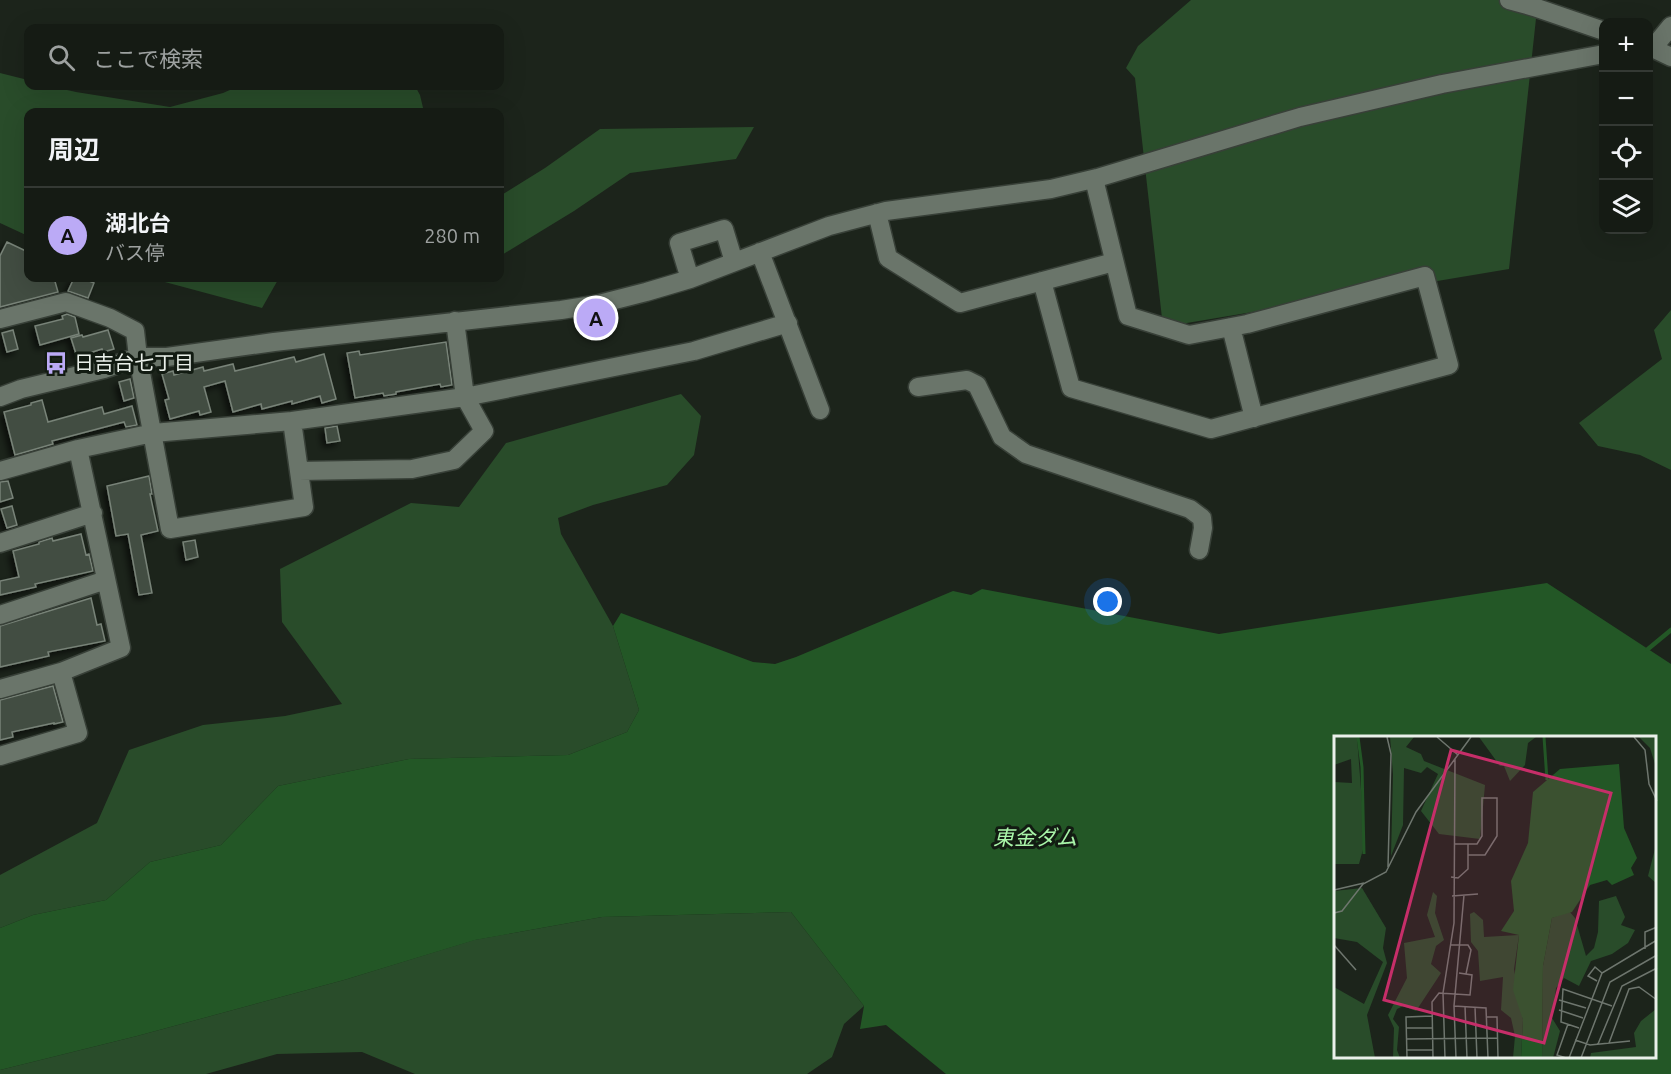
<!DOCTYPE html>
<html lang="ja">
<head>
<meta charset="utf-8">
<style>
	body { margin:0; font-family:Ubuntu,"Noto Sans JP",sans-serif; background:#1e241d; color:#f1f3f6 }
	.controls { position:absolute; right:18px; top:18px; display:grid; overflow:hidden; border-radius:12px; box-shadow:0 6px 24px #0002 }
	.controls button { width:54px; height:54px; display:grid; place-items:center; padding:0; border:0; border-bottom:2px solid #343934; background:#151b14; color:#f1f3f6; font:30px sans-serif }
	.you { position:absolute; left:1108px; top:602px; width:21px; height:21px; margin:-15px; border:4px solid #fff; border-radius:50%; background:#1a73e8; box-shadow:0 0 0 9px #1a73e833 }
	.badge { display:grid; place-items:center; width:39px; height:39px; border-radius:50%; background:#bbaaf6; color:#111; font-size:20px; font-weight:700 }
	.pin { position:absolute; translate:-50% -50%; border:3px solid #fff; box-shadow:0 2px 6px #0006 }
	.list { margin:0; padding:0; list-style:none }
	h2 { display:flex; justify-content:space-between; align-items:center; height:78px; margin:0; padding:0 24px; font-size:26px }
	h2 small { font-size:20px; font-weight:400; color:#9da1a0 }
	.list li { display:grid; grid-template-columns:39px 1fr auto; gap:18px; align-items:center; box-sizing:border-box; height:96px; padding:0 24px; border-top:2px solid #343934 }
	.list b { display:block; font-size:22px; white-space:nowrap }
	.list p { margin:0; font-size:20px; white-space:nowrap; color:#9da1a0 }
	.list em { font-size:20px; font-style:normal; color:#9da1a0 }
	.icon { flex:none; width:33px; height:33px; fill:none; stroke:currentColor; stroke-width:2; stroke-linecap:round; stroke-linejoin:round }
	.map { position:relative; flex:none; width:1671px; height:1074px; overflow:hidden }
	.search { position:absolute; background:#151b14; box-shadow:0 6px 24px #0002; left:24px; top:24px; width:480px; height:66px; display:flex; align-items:center; gap:15px; box-sizing:border-box; padding:0 21px; border-radius:12px; color:#9da1a0; font-size:22px }
	.panel { position:absolute; background:#151b14; box-shadow:0 6px 24px #0002; left:24px; top:108px; width:480px; height:174px; border-radius:12px }
	.map>svg:first-child { display:block }
	.green { fill:#294c2a }
	.water { fill:#235726; fill-rule:evenodd }
	.lines { fill:none; stroke-linecap:round; stroke-linejoin:round }
	.stream { stroke:#235726; stroke-width:4.5 }
	.building { fill:#434d43; stroke:#788378; stroke-width:1.5; filter:url(#shadow) }
	.minor-casing { stroke:#384038; stroke-width:21 }
	.minor { stroke:#6a756a; stroke-width:18 }
	.labels { text-anchor:middle; stroke-width:6; stroke-linejoin:round; paint-order:stroke }
	.poi-label { font-size:20px; fill:#eaf0ea; stroke:#121b12; text-anchor:start }
	.water-label { font-size:21px; font-style:italic; fill:#a9f5a9; stroke:#121b12 }
	.inset-river { fill:none; stroke:#235726; stroke-width:3 }
	.inset-road { fill:none; stroke:#6e766e; stroke-width:1.5 }
	.view { fill:#c62e69; fill-opacity:0.15; stroke:#c62e69; stroke-width:3 }
	.inset-edge { fill:none; stroke:#eaf0ea; stroke-width:3 }
</style>
</head>
<body>
<div class="map">
<svg width="1671" height="1074" viewBox="0 0 1671 1074">
	<defs>
		<filter id="shadow"><feDropShadow dx="-4" dy="4" stdDeviation="3" flood-color="#0009"/></filter>
	</defs>
	<rect width="100%" height="100%" fill="#1c241b"/>
	<!-- green -->
	<path class="green" d="M1191 0H1538L1509 269 1163 327 1135 78 1126 68 1138 46Z
		M0 73 28 80V86H49L76 92 170 107 223 93 239 86H415L420 95 424 112H28V236L0 223Z
		M754 127 736 159 630 173 574 211 500 256V196L545 168 600 129Z
		M150 278H279L262 308Z
		M1671 310V470L1640 455 1598 446 1579 423 1662 359 1654 330Z
		M681 394 701 416 694 455 667 485 593 505 558 518 561 534 613 626 639 710 627 732 568 755 409 759 278 786 221 845 150 862 106 900 33 915 0 928V875L97 823 129 750 203 725 285 716 342 704 282 622 280 569 411 503 459 507 506 443Z
		M791 912 864 1006 844 1024 832 1057 807 1074H415L362 1052 277 1054 206 1074H0V1070L137 1036 344 980 474 940 602 917Z"/>
	<!-- water -->
	<path class="water" d="M1547 583 1671 664V1074H946L886 1025 860 1029 864 1006 791 912 602 917 475 940 344 980 137 1036 0 1070V928L33 915 106 900 150 862 221 845 278 786 409 759 568 755 627 732 639 710 613 626 621 613 753 662 775 664 796 657 953 591 971 595 982 589 1219 634ZM1335 738H1654V1058H1335Z"/>
	<g class="lines">
		<!-- stream -->
		<path class="stream" d="M1648 649 1671 630"/>
	</g>
	<!-- building -->
	<path class="building" d="M7 242 28 252V278H54L58 292 0 307V256Z
		M74 278H82L94 283 88 298 68 291Z
		M67 314 75 317 79 334 40 345 35 326 63 319 62 316Z
		M13 330 18 349 7 352 2 333Z
		M108 330 114 349 103 352 102 349 77 357 71 338 82 335 83 337Z
		M446 342 452 385 441 387 440 384 396 392V394L384 396 383 393 355 398 347 353 359 351 360 355Z
		M324 354 336 399 322 403 320 396 292 404V401L262 409 261 404 233 412 225 381 204 387 211 412 200 415 199 411 170 419 165 400 169 399 162 374 173 371 174 375 203 367 204 371 233 364 235 371 294 357 296 362Z
		M130 379 134 398 124 401 119 382Z
		M42 400 48 422 102 407 104 414 132 406 137 425 126 427 124 422 52 441 53 444 15 455 4 412 31 405V403Z
		M337 426 340 441 327 443 325 428Z
		M149 476 152 494H150L158 531 141 535 152 593 139 595 128 534 116 536 107 486Z
		M8 481 13 498 0 502V482Z
		M12 506 17 525 7 528 1 509Z
		M81 534 86 555 89 554 93 571 35 584 36 587 0 595V581L19 577 13 551 39 544V542L52 538 53 541Z
		M195 540 198 557 186 560 183 542Z
		M91 598 97 625 101 624 105 641 48 652 49 656 0 667V626Z
		M53 686 63 722 54 724V723L12 732 13 737 0 740V700Z"/>
	<g class="lines">
		<!-- minor casing -->
		<g class="minor-casing">
			<path id="minor" d="M1509 0 1534 7 1604 31
				M1648 46 1671 57
				M1653 48 1671 26
				M877 213 888 258 960 303 1114 262
				M760 252 820 410
				M690 279 679 243 724 229 734 262
				M1042 281 1071 388 1211 429 1449 365 1425 276 1247 324 1189 335 1128 316 1094 179
				M0 319 66 302 110 318 135 331 138 357 170 529 304 507 292 421
				M1231 327 1254 418
				M918 387 967 380 977 385 1002 437 1026 454 1190 509 1202 518 1203 528 1199 550
				M0 397 21 389 104 369 138 357H167L274 342 561 310 599 304 646 292 690 279 829 226 886 211 1051 189 1097 178 1300 117 1442 84 1604 54
				M0 471 78 449 153 433 292 421 465 397 694 351 788 323
				M299 471 412 469 454 460 484 431 465 397 455 321
				M0 543 93 513
				M0 615 106 580
				M0 689 61 672 121 648 78 449
				M0 756 78 733 61 672"/>
		</g>
		<!-- minor -->
		<use href="#minor" class="minor"/>
	</g>
	<!-- icons -->
	<defs>
		<g id="bus-bare" transform="scale(1.8)"><path d="M-5-6H5V4H4V6H2V4H-2V6H-4V4H-5ZM-3.5-4V0h7V-4ZM-3.5 1.2v1.5H-2V1.2ZM2 1.2v1.5H3.5V1.2Z" fill="#bbaaf6" stroke="#121b12" stroke-width="2.5" paint-order="stroke"/></g>
	</defs>
	<g fill-rule="evenodd">
		<use href="#bus-bare" x="56" y="363"/>
	</g>
	<g class="labels">
		<!-- poi labels -->
		<g class="poi-label">
			<text x="74" y="370">日吉台七丁目</text>
		</g>
		<!-- water labels -->
		<g class="water-label">
			<text x="1035" y="845">東金ダム</text>
		</g>
	</g>
	<!-- overview -->
	<g transform="translate(1334 736)">
		<rect width="322" height="322" fill="#1c241b"/>
		<path d="M0 1H23L31 106 25 128H0V46L18 47 17 23 0 29ZM56 1H80L72 11 87 18 90 25 151 49 146 103 105 98 87 75 104 38 93 31 87 37 70 32 69 89 57 120 59 38ZM145 1H202L194 7 191 29 176 45 170 30H166ZM305 1H322V31L316 12ZM322 109V147L314 140ZM28 152 52 192 49 212 53 227 33 279 41 322H0V251L30 268 49 226 23 206 0 202V155ZM99 156 103 160 101 177 110 204 102 210 97 228 107 237 82 275 69 270 63 273 59 283 65 291 63 314 66 322H59L60 292 54 279 73 242 70 207 101 201 93 179ZM282 160 291 181 287 189 301 194 294 207 278 218 257 225 245 250 230 242 222 252 218 282 226 295 219 322H208L209 230 218 182 235 175 241 182 252 220 260 212 264 196 265 165ZM140 176 149 184 150 201 185 199 180 233 189 284 187 322H179L181 300 177 282 167 274 169 241 146 245 144 215 137 206 136 178ZM322 273V322H256L257 317 302 311 300 297 307 285Z" fill="#294c2a"/>
		<path d="M285 28 290 92 303 122 297 132 300 139 278 149 273 144 256 149 238 176 218 182 209 230 208 322H187L189 284 179 254 185 199 167 195 180 175 177 145 194 107 199 56 226 33Z" fill="#235726"/>
		<path class="inset-river" d="M24 1 28 31 30 118M210 1 213 44"/>
		<path class="inset-road" d="M53 1 57 18 54 131M103 1 124 19M300 1 311 14 315 48 323 65M121 108H143L148 100V62H163V100L151 119H134M117 141 124 142 134 133V108M0 154 30 147M118 160 144 158M0 177 8 175 29 148 52 136 82 76 137 1M0 209 22 234M116 209H134L137 214 132 238M311 213V196L323 191M263 245 254 240 261 231 268 237M225 264 252 272M120 270 152 272 154 322M131 270 133 322M141 271 143 322M225 274 249 282M153 281H163L164 322M73 292H98M245 292 227 286 229 253 278 270M72 303 163 302M241 304 256 309 296 305M275 307 295 253 305 251 323 264M264 308 288 250 323 232M73 314H99M73 322 72 281 98 280M99 322 98 266 105 257 136 259 138 239 125 237M111 322 109 257 120 187 121 23M122 322 120 270 130 159M232 322 223 319 234 288M235 322 268 237 323 204M247 322 276 246 323 219"/>
		<path class="view" d="M117 14 277 57 210 307 50 264Z"/>
		<rect width="322" height="322" class="inset-edge"/>
	</g>
</svg>
<div class="controls">
<button>+</button>
<button>−</button>
<button><svg class="icon" aria-label="locate" viewBox="0 0 24 24"><circle cx="12" cy="12" r="6"/><path d="M12 2v4M12 18v4M2 12h4M18 12h4"/></svg></button>
<button><svg class="icon" aria-label="layers" viewBox="0 0 24 24"><path d="M12 4l9 5-9 5-9-5zM3 14l9 5 9-5"/></svg></button>
</div>
<div class="you"></div>
<div class="pin badge" style="left:596px;top:318px">A</div>
<div class="search"><svg class="icon" aria-label="search" viewBox="0 0 24 24"><circle cx="10" cy="10" r="6"/><path d="M15 15l6 6"/></svg>ここで検索</div>
<section class="panel">
<h2>周辺<small></small></h2>
<ul class="list">
<li><span class="badge">A</span><div><b>湖北台</b><p>バス停</p></div><em>280 m</em></li>
</ul>
</section>
</div>
</body>
</html>
